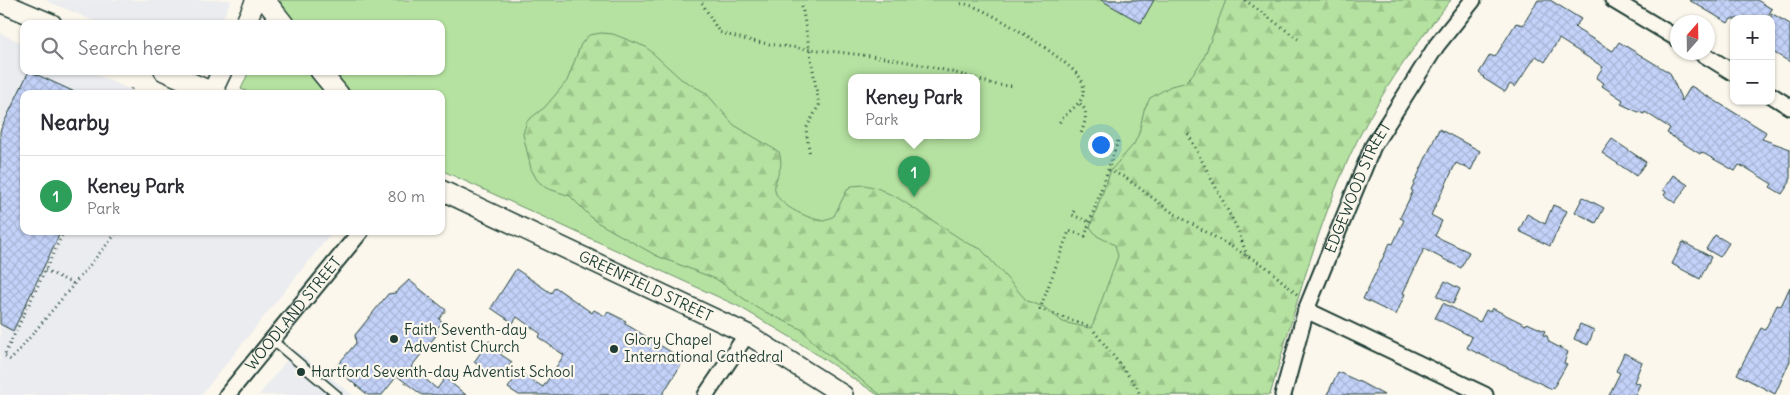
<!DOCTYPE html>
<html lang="en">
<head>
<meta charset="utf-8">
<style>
	body { margin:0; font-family:Delius,sans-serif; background:#f2f2f3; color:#2b2b33 }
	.controls { position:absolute; right:15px; top:15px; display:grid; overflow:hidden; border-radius:10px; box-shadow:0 1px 4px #0004 }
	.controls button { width:45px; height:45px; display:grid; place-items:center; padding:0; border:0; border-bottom:1px solid #e1e1e2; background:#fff; color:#2b2b33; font:25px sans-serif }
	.compass { position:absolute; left:1670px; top:15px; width:45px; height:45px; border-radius:50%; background:#fff; box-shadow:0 1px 4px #0004; rotate:20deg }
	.you { position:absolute; left:1100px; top:144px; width:18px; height:18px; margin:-12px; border:4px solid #fff; border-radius:50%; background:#1a73e8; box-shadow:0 0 0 8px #1a73e833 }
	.badge { display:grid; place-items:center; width:32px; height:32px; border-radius:50%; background:#d93025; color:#fff; font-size:16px; font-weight:700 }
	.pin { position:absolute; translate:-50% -41px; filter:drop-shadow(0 1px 2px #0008) }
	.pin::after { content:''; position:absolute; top:26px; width:18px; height:15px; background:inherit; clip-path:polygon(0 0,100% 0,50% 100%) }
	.popup { position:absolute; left:848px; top:74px; width:132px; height:65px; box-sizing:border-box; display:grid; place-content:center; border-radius:10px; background:#fff; filter:drop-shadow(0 1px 4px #0005); font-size:16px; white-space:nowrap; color:#7c7c81 }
	.popup b { font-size:19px; color:#2b2b33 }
	.popup::after { content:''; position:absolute; left:50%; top:100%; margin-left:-10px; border:10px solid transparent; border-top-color:#fff }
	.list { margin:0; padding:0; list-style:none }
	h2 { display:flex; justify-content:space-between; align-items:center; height:65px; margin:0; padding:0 20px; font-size:21px }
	h2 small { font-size:16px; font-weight:400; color:#7c7c81 }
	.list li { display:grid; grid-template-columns:32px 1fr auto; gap:15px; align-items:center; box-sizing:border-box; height:80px; padding:0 20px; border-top:1px solid #e1e1e2 }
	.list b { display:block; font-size:19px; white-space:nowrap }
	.list p { margin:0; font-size:16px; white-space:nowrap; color:#7c7c81 }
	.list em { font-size:16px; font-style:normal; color:#7c7c81 }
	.icon { flex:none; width:28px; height:28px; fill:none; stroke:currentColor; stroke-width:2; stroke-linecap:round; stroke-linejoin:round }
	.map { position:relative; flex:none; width:1790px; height:395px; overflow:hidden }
	.search { position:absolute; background:#fff; box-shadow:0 1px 4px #0004; left:20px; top:20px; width:425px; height:55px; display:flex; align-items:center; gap:12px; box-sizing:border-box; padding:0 18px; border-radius:10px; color:#7c7c81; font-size:19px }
	.panel { position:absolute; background:#fff; box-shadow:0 1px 4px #0004; left:20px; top:90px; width:425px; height:145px; border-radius:10px }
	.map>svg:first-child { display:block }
	.built { fill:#eaecf0 }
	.green { fill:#b5e2a0; stroke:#6a906a; fill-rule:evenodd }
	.forest { fill:url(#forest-firs); stroke:#6a906a }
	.building { fill:url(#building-cross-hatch); stroke:#1f3d34 }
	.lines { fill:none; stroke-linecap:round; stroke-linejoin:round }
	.service-casing { stroke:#1f3d34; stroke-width:11 }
	.minor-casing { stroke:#1f3d34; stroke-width:19 }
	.tertiary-casing { stroke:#1f3d34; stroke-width:22 }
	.path { stroke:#1f3d34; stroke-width:3; stroke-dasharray:1 4; stroke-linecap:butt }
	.service { stroke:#fbf7ec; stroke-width:8 }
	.minor { stroke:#fbf7ec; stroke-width:15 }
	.tertiary { stroke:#fbf7ec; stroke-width:19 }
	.poi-dot { fill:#1f3d34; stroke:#fbf7ec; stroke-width:2 }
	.labels { text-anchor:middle; stroke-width:4.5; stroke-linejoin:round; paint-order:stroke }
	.street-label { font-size:15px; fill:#1f3d34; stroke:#fbf7ec }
	.poi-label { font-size:15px; fill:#1f3d34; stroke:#fbf7ec; text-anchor:start }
</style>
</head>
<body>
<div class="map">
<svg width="1790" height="395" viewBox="0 0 1790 395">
	<defs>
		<pattern id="forest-firs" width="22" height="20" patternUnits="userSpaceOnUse" patternTransform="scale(1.25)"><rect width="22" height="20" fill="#b5e2a0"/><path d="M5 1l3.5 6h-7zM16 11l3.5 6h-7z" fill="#9bc38a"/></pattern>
		<pattern id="building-cross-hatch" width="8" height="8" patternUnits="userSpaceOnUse" patternTransform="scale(1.25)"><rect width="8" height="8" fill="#c4d2f9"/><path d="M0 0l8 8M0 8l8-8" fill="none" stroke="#a8b5d6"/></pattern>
	</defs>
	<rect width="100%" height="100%" fill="#fbf7ec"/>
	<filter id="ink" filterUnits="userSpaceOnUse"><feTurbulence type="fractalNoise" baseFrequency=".02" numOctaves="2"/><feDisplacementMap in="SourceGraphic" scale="10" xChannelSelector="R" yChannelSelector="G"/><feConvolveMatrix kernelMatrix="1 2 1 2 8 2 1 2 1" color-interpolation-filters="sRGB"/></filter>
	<g filter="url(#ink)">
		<!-- built -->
		<path class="built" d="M45 0H231L220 24H101Z
			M0 33 24 44V71H88L140 94H24V231H333L201 395H0Z
			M295 350 353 395H259Z"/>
		<!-- green -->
		<path class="green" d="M281 0H1447L1425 27 1374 104 1333 185 1262 395H878L792 338 738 306 441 170V94H253L241 89 249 71H441V24H270ZM852 78H976V136H852Z"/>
		<!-- forest -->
		<path class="forest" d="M1226 0H1451C1412 47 1373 104 1348 160 1314 236 1293 316 1270 395H881L818 347 801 329 757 308 716 279 657 256 595 221 570 196 546 188 537 180 531 169 523 134 527 121 545 107 567 81 581 44 589 35 601 33 613 34 646 47 681 79 706 93 734 125 779 152C784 168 778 170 775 185 771 204 809 219 824 221L834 216 847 190 851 186 865 185 877 188 898 198 967 243 981 249 1027 301 1044 307 1063 322 1089 328 1093 324 1118 256 1115 245 1097 236 1090 227 1111 170 1134 144 1139 133 1144 110 1150 98 1171 86 1184 83 1192 75 1203 60Z"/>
		<!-- building -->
		<path class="building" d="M1101 0H1154L1141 23Z
			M1538 0H1550L1581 19 1575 27 1578 30 1613 51 1619 42 1670 73 1682 101 1691 86 1766 132 1762 139 1790 149V182L1782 194 1770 187 1772 184 1748 169 1739 165 1735 171 1701 152 1700 154 1667 133 1670 128 1645 112 1644 114 1636 111 1621 104 1623 100 1602 86 1604 83 1596 78 1603 67 1559 39 1545 62 1536 56 1515 87 1510 84 1505 92 1483 78 1484 77 1479 73 1490 55 1495 57 1516 23 1523 25Z
			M1689 0H1757L1772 9 1766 19H1731L1728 23Z
			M1771 13 1790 24V62L1771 51Z
			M29 71 79 94H24V231H61L13 331 0 324V131Z
			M1439 129 1480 151 1471 170 1456 163 1431 215 1442 221 1435 236 1469 252 1461 268 1424 249 1403 293 1405 294 1396 315 1363 299 1390 243 1393 244 1404 220 1400 218 1413 191 1411 190Z
			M1612 139 1646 162 1636 176 1602 153Z
			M1673 175 1688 185 1675 203 1664 195 1666 192 1663 190Z
			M1583 197 1604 208 1596 223 1575 212Z
			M1553 205 1567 211 1550 246 1519 231 1527 214 1545 224Z
			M1715 235 1729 243 1720 257 1706 249Z
			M1683 242 1711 257 1700 279 1672 264Z
			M516 269 551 293 555 287 592 313 594 310 605 316 608 312 626 321 624 323 684 360 662 395H519L508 388 519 372 543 387 564 355 538 337 541 334 517 317 513 323 491 308Z
			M409 280 446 310 439 319 443 322 437 328 438 333 411 367 437 389 445 378 466 395H422L397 376 382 395H368L335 368 356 343 355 335 388 294 395 293Z
			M1445 281 1460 289 1453 304 1437 296Z
			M1790 287V361L1775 394 1737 374 1761 328 1765 330 1777 305 1781 306Z
			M1443 303 1480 322 1486 310 1490 312 1492 308 1526 325 1527 323 1545 331 1543 335 1547 336 1549 342 1568 352 1564 363 1567 364 1555 385 1552 389 1467 348 1472 337 1435 318Z
			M1580 324 1594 330 1588 345 1574 339Z
			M489 341 503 351 500 354 512 362 502 375 491 367 488 372 474 362Z
			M1624 353 1642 362 1634 382 1640 384 1635 395H1609L1620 373 1616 371Z
			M1338 372 1362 383 1384 395H1327Z"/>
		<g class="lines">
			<!-- service casing -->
			<g class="service-casing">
				<path id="service" d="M272 340 337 395"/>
			</g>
			<!-- minor casing -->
			<g class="minor-casing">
				<g id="minor">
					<path d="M1613 0 1678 39"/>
					<path d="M1700 52 1734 73"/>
					<path d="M1771 95 1790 107"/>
					<path d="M1306 310 1485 395"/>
					<path id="s1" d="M227 395 361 231"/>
					<path d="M706 395 747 334"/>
					<path id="s2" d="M1283 395 1306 310 1373 146 1437 45 1473 0"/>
				</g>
			</g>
			<!-- tertiary casing -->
			<g class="tertiary-casing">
				<g id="tertiary">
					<path d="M265 0 284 24"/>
					<path d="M0 2 52 24"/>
					<path d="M245 24 256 0"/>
					<path d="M164 71 217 94"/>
					<path d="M320 71 339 94"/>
					<path d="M212 92 222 71"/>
					<path id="s3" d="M441 190 747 334 843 395"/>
				</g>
			</g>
			<!-- path -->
			<path class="path" d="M1245 0 1298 39
				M702 3 719 32C763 47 808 48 854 54 894 58 935 67 974 78
				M961 4C977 0 1076 64 1082 81 1090 104 1066 109 1058 125
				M802 6 819 105 806 129 810 156
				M976 79 997 85 1012 86
				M129 94 132 87
				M1080 104C1090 111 1084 124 1081 134
				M1188 134 1238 230 1247 256
				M1118 141 1085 236 1069 231 1040 309 1091 327 1137 387 1140 395
				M1109 170 1126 178 1173 213 1265 266 1298 295
				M1074 211 1072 215 1090 222
				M64 231 4 356 11 360 118 231
				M45 270 74 284"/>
			<!-- service -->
			<use href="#service" class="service"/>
			<!-- minor -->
			<use href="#minor" class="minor"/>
			<!-- tertiary -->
			<use href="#tertiary" class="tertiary"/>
		</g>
	</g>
	<!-- markers -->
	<g class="poi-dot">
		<circle cx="394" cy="339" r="5"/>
		<circle cx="614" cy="349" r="5"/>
		<circle cx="301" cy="372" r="5"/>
	</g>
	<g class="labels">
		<!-- street labels -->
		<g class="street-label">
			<text dy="5" stroke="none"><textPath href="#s2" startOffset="221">EDGEWOOD STREET</textPath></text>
			<text dy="5" stroke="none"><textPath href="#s3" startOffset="226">GREENFIELD STREET</textPath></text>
			<text dy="5" stroke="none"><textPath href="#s1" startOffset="105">WOODLAND STREET</textPath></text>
		</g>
		<!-- poi labels -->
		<g class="poi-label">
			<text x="404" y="335">Faith Seventh-day<tspan x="404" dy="17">Adventist Church</tspan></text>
			<text x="624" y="345">Glory Chapel<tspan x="624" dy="17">International Cathedral</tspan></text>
			<text x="311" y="377">Hartford Seventh-day Adventist School</text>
		</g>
	</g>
</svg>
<div class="controls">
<button>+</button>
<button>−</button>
</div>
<svg class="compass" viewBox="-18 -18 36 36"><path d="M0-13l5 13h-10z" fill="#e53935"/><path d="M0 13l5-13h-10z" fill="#7c7c81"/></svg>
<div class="you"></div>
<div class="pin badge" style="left:914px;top:197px;background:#2e9e5b">1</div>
<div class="popup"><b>Keney Park</b>Park</div>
<div class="search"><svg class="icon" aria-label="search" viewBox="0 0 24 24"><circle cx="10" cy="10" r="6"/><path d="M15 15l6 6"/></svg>Search here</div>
<section class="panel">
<h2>Nearby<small></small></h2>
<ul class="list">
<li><span class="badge" style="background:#2e9e5b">1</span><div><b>Keney Park</b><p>Park</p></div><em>80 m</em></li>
</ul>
</section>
</div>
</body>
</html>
